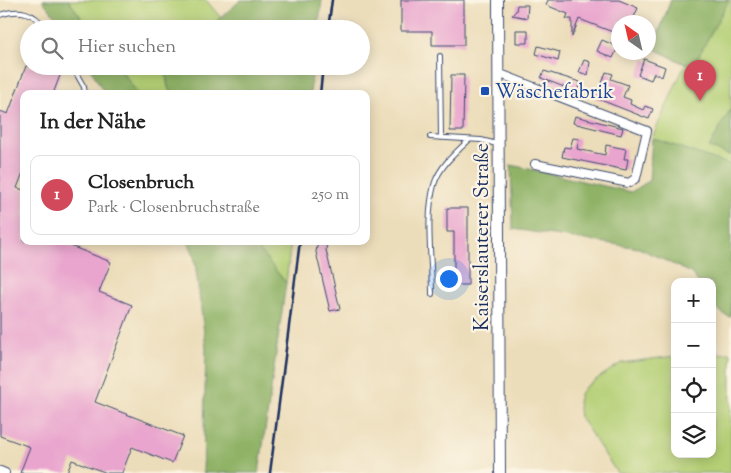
<!DOCTYPE html>
<html lang="de">
<head>
<meta charset="utf-8">
<style>
	body { margin:0; font-family:"Sorts Mill Goudy",serif; background:#f2f2f2; color:#222 }
	.controls { position:absolute; right:15px; bottom:15px; display:grid; overflow:hidden; border-radius:10px; box-shadow:0 2px 12px #0003 }
	.controls button { width:45px; height:45px; display:grid; place-items:center; padding:0; border:0; border-bottom:1px solid #e0e0e0; background:#fff; color:#222; font:25px sans-serif }
	.compass { position:absolute; left:611px; top:15px; width:45px; height:45px; border-radius:50%; background:#fff; box-shadow:0 2px 12px #0003; rotate:326deg }
	.you { position:absolute; left:448px; top:278px; width:18px; height:18px; margin:-12px; border:4px solid #fff; border-radius:50%; background:#1a73e8; box-shadow:0 0 0 8px #1a73e833 }
	.badge { display:grid; place-items:center; width:32px; height:32px; border-radius:50%; background:#d1495b; color:#fff; font-size:16px; font-weight:700 }
	.pin { position:absolute; translate:-50% -41px; filter:drop-shadow(0 1px 2px #0008) }
	.pin::after { content:''; position:absolute; top:26px; width:18px; height:15px; background:inherit; clip-path:polygon(0 0,100% 0,50% 100%) }
	.list { margin:0; padding:0; list-style:none }
	h2 { display:flex; justify-content:space-between; align-items:center; height:65px; margin:0; padding:0 20px; font-size:21px }
	h2 small { font-size:16px; font-weight:400; color:#767676 }
	.list li { display:grid; grid-template-columns:32px 1fr auto; gap:15px; align-items:center; box-sizing:border-box; height:80px; margin:0 10px 10px; padding:0 10px; border:1px solid #e0e0e0; border-radius:10px }
	.list b { display:block; font-size:19px; white-space:nowrap }
	.list p { margin:0; font-size:16px; white-space:nowrap; color:#767676 }
	.list em { font-size:16px; font-style:normal; color:#767676 }
	.icon { flex:none; width:28px; height:28px; fill:none; stroke:currentColor; stroke-width:2; stroke-linecap:round; stroke-linejoin:round }
	.map { position:relative; flex:none; width:731px; height:473px; overflow:hidden }
	.search { position:absolute; background:#fff; box-shadow:0 2px 12px #0003; left:20px; top:20px; width:350px; height:55px; display:flex; align-items:center; gap:12px; box-sizing:border-box; padding:0 18px; border-radius:28px; color:#767676; font-size:19px }
	.panel { position:absolute; background:#fff; box-shadow:0 2px 12px #0003; left:20px; top:90px; width:350px; height:155px; border-radius:10px }
	.map>svg:first-child { display:block }
	.green { fill:#b4cf75; stroke:#687f6a }
	.forest { fill:#8fb266; stroke:#557062 }
	.building { fill:#e9a5ce }
	.lines { fill:none; stroke-linecap:round; stroke-linejoin:round }
	.lane-casing { stroke:#3a496c; stroke-width:6 }
	.street-casing { stroke:#3a496c; stroke-width:10 }
	.secondary-casing { stroke:#3a496c; stroke-width:12 }
	.lane { stroke:#fff; stroke-width:4 }
	.street { stroke:#fff; stroke-width:8 }
	.secondary { stroke:#fff; stroke-width:10 }
	.rail { stroke:#1b2f5e; stroke-width:2.5 }
	.transit-dot { fill:#1a4fb4; stroke:#fcf5e5; stroke-width:2 }
	.labels { text-anchor:middle; stroke-width:4.5; stroke-linejoin:round; paint-order:stroke }
	.transit-label { font-size:20px; fill:#164399; stroke:#fcf5e5; text-anchor:start }
	.street-label { font-size:20px; fill:#1b2f5e; stroke:#fcf5e5 }
</style>
</head>
<body>
<div class="map">
<svg width="731" height="473" viewBox="0 0 731 473">
	<rect width="100%" height="100%" fill="#fcf5e5"/>
	<filter id="ink" filterUnits="userSpaceOnUse"><feTurbulence type="fractalNoise" baseFrequency=".02" numOctaves="2"/><feDisplacementMap in="SourceGraphic" scale="10" xChannelSelector="R" yChannelSelector="G"/><feConvolveMatrix kernelMatrix="1 2 1 2 8 2 1 2 1" color-interpolation-filters="sRGB"/></filter>
	<filter id="wash" filterUnits="userSpaceOnUse"><feTurbulence type="fractalNoise" baseFrequency=".0096" numOctaves="4" result="noise"/><feDisplacementMap in="SourceGraphic" scale="20" xChannelSelector="R" yChannelSelector="G"/><feGaussianBlur stdDeviation="1.12" result="paint"/><feColorMatrix in="noise" values="0 0 0 0 0 0 0 0 0 0 0 0 0 0 0 0 0 1.4 0 .05"/><feComposite in="paint" operator="in"/></filter>
	<g filter="url(#wash)">
		<rect width="100%" height="100%" fill="#ecddba"/>
		<!-- green -->
		<path class="green" d="M68 0H206L221 18 207 29H90Z
			M671 0H731V169L652 138 685 64 653 48Z
			M118 66H168L165 70 168 87 173 94H138Z
			M252 241H291L286 283Z
			M731 353V473H617L580 417 578 402 580 394 585 387 621 363 675 356V454H712V354Z"/>
		<!-- forest -->
		<path class="forest" d="M42 0H68L90 29H66Z
			M241 0H322L318 29H207Z
			M671 0H729L697 59 685 64 653 48Z
			M89 66H118L138 94H105Z
			M168 66H313L310 94H173L168 87 165 70Z
			M731 108V156L709 147Z
			M652 138 731 165V317C714 313 712 297 712 282H698L691 273 639 248 513 229 511 165 631 192 649 181Z
			M188 241H252L286 283 259 473H203L206 348 194 255Z"/>
		<g id="blocks">
			<!-- building -->
			<path class="building" d="M401 0H464V45H432V31H401Z
				M548 0H619L638 8 632 22H618V34L579 19 572 37V19H566L568 14 546 5Z
				M517 5H528L527 18 512 15 516 11Z
				M516 30H528V43H516Z
				M602 40 618 47 613 58 597 51Z
				M538 46 560 52 558 61 536 54Z
				M644 59 665 67 662 77 654 73 651 80 638 75Z
				M584 60 590 62 588 75 579 72Z
				M26 66H53L62 70 53 94H24V170L17 188 24 190V241H58L111 262 99 292 132 305 95 402 183 436 172 463 132 447 122 473H107L72 460 67 473H20L30 447 0 436V111L8 114Z
				M544 71 580 82 577 92 541 78Z
				M606 72 613 74 611 79 628 85 623 97 631 100 630 104 643 110 645 106 653 109 649 119 593 97 597 88 600 89Z
				M451 75H464L463 131H450Z
				M575 116 623 128 621 135 573 123Z
				M573 138 579 139 577 149 605 155 606 145 626 149 624 159H628L626 170 562 157 564 147 570 148Z
				M447 208H468V285H454V232H447Z
				M318 241H327L326 250 340 309 330 311 316 252Z"/>
		</g>
	</g>
	<g filter="url(#ink)">
		<use href="#blocks" fill-opacity="0" stroke="#3a496c" stroke-width="1"/>
		<g class="lines">
			<!-- lane casing -->
			<g class="lane-casing">
				<path id="lane" d="M0 15C20 8 34 12 46 29
					M440 56 441 138
					M72 66 84 87 85 94
					M430 137 481 140 497 144
					M432 294C432 260 425 219 434 185 439 167 456 152 469 140"/>
			</g>
			<!-- street casing -->
			<g class="street-casing">
				<path id="street" d="M498 73 647 131 636 178 629 183 535 164
					M0 471 5 473"/>
			</g>
			<!-- secondary casing -->
			<g class="secondary-casing">
				<path id="secondary" d="M498 0 500 473"/>
			</g>
			<!-- lane -->
			<use href="#lane" class="lane"/>
			<!-- street -->
			<use href="#street" class="street"/>
			<!-- secondary -->
			<use href="#secondary" class="secondary"/>
			<!-- rail -->
			<path class="rail" d="M328 29 332 0
				M320 94 323 66
				M270 473 300 241"/>
		</g>
	</g>
	<!-- markers -->
	<rect class="transit-dot" x="480" y="86" width="10" height="10" rx="2.5"/>
	<g class="labels">
		<!-- transit labels -->
		<g class="transit-label">
			<text x="495" y="98">Wäschefabrik</text>
		</g>
		<!-- street labels -->
		<g class="street-label">
			<text transform="translate(481 237) rotate(-90)" y="7">Kaiserslauterer Straße</text>
		</g>
	</g>
</svg>
<div class="controls">
<button>+</button>
<button>−</button>
<button><svg class="icon" aria-label="locate" viewBox="0 0 24 24"><circle cx="12" cy="12" r="6"/><path d="M12 2v4M12 18v4M2 12h4M18 12h4"/></svg></button>
<button><svg class="icon" aria-label="layers" viewBox="0 0 24 24"><path d="M12 4l9 5-9 5-9-5zM3 14l9 5 9-5"/></svg></button>
</div>
<svg class="compass" viewBox="-18 -18 36 36"><path d="M0-13l5 13h-10z" fill="#e53935"/><path d="M0 13l5-13h-10z" fill="#767676"/></svg>
<div class="you"></div>
<div class="pin badge" style="left:700px;top:101px">1</div>
<div class="search"><svg class="icon" aria-label="search" viewBox="0 0 24 24"><circle cx="10" cy="10" r="6"/><path d="M15 15l6 6"/></svg>Hier suchen</div>
<section class="panel">
<h2>In der Nähe<small></small></h2>
<ul class="list">
<li><span class="badge">1</span><div><b>Closenbruch</b><p>Park · Closenbruchstraße</p></div><em>250 m</em></li>
</ul>
</section>
</div>
</body>
</html>
